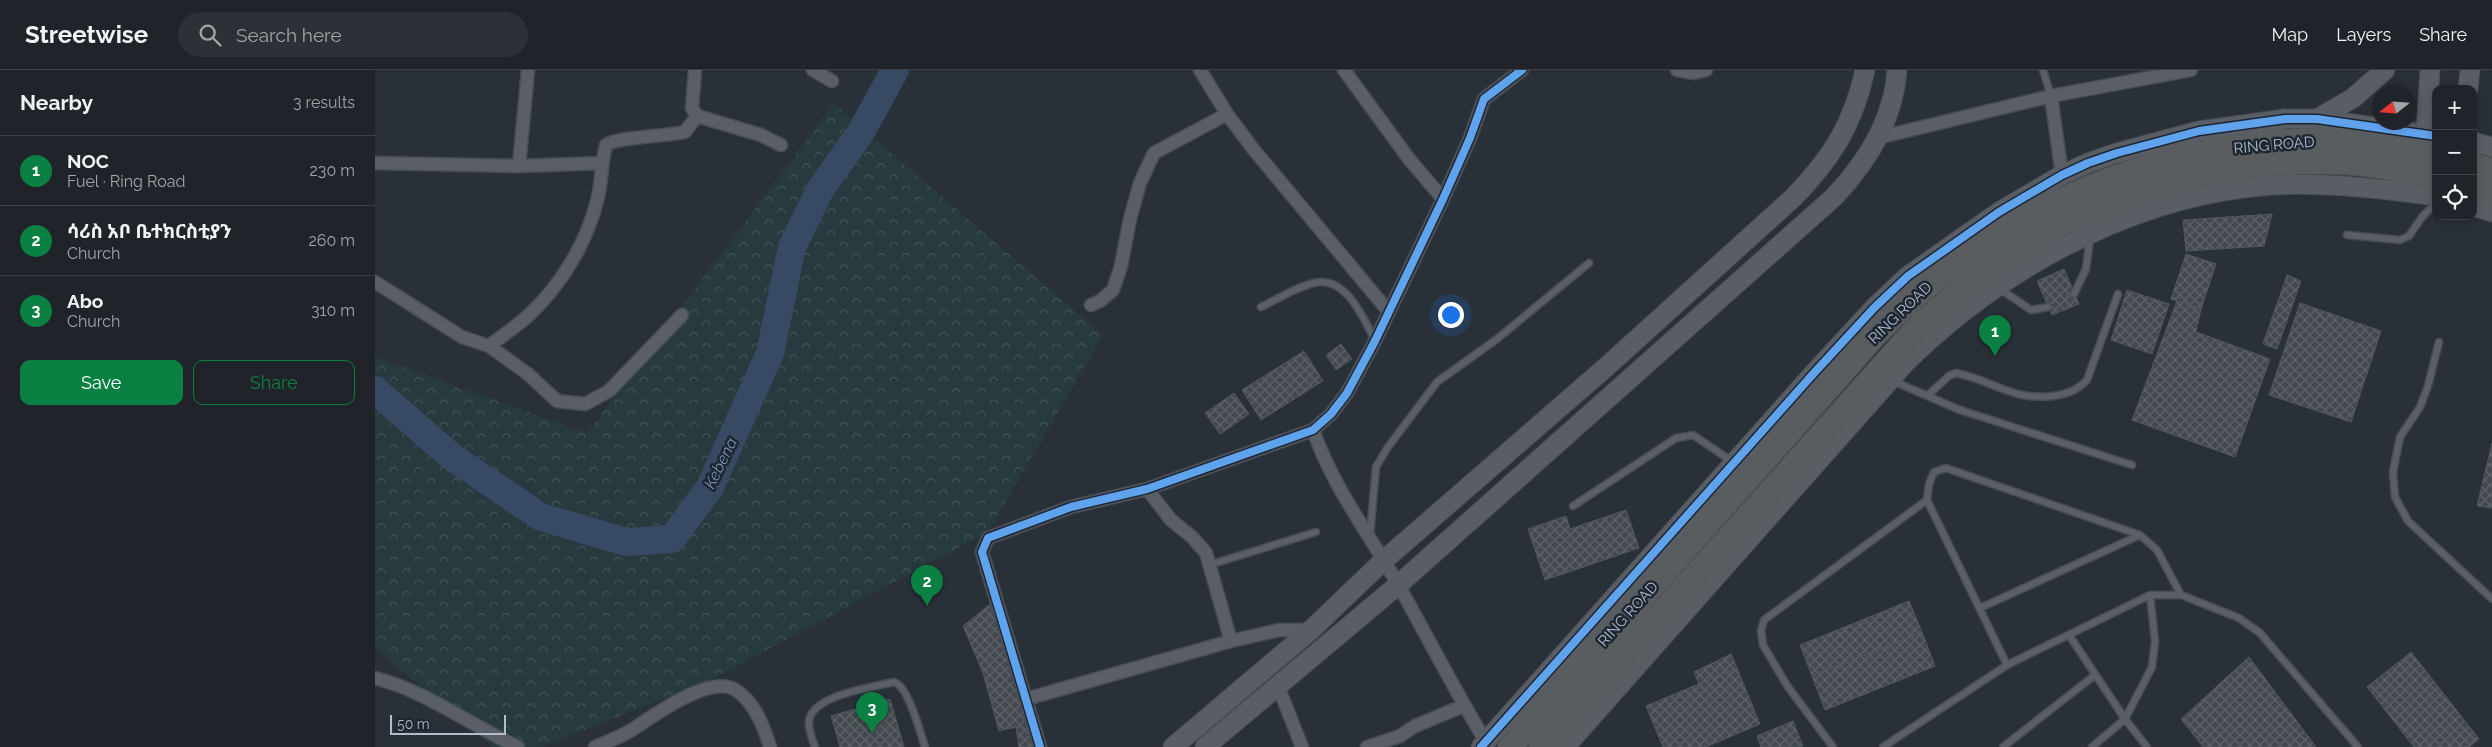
<!DOCTYPE html>
<html lang="en">
<head>
<meta charset="utf-8">
<style>
	body { margin:0; font-family:Raleway,"Noto Sans Ethiopic",sans-serif; background:#2d3036; color:#f1f3f6 }
	.controls { position:absolute; right:15px; top:15px; display:grid; overflow:hidden; border-radius:10px; box-shadow:0 2px 8px #0003 }
	.controls button { width:45px; height:45px; display:grid; place-items:center; padding:0; border:0; border-bottom:1px solid #3d4147; background:#20242a; color:#f1f3f6; font:25px sans-serif }
	.compass { position:absolute; left:1997px; top:15px; width:45px; height:45px; border-radius:50%; background:#20242a; box-shadow:0 2px 8px #0003; rotate:253deg }
	.scale { position:absolute; left:15px; bottom:12px; width:116px; box-sizing:border-box; padding-left:5px; border:2px solid #b4bcc9; border-top:0; font-size:14px; line-height:18px; white-space:nowrap; color:#b4bcc9; -webkit-text-stroke:4px #1d2633; paint-order:stroke }
	.you { position:absolute; left:1075px; top:244px; width:18px; height:18px; margin:-12px; border:4px solid #fff; border-radius:50%; background:#1a73e8; box-shadow:0 0 0 8px #1a73e833 }
	.badge { display:grid; place-items:center; width:32px; height:32px; border-radius:50%; background:#0b8043; color:#fff; font-size:16px; font-weight:700 }
	.pin { position:absolute; translate:-50% -41px; filter:drop-shadow(0 1px 2px #0008) }
	.pin::after { content:''; position:absolute; top:26px; width:18px; height:15px; background:inherit; clip-path:polygon(0 0,100% 0,50% 100%) }
	.list { margin:0; padding:0; list-style:none }
	h2 { display:flex; justify-content:space-between; align-items:center; height:65px; margin:0; padding:0 20px; font-size:21px }
	h2 small { font-size:16px; font-weight:400; color:#a2a4a8 }
	.list li { display:grid; grid-template-columns:32px 1fr auto; gap:15px; align-items:center; box-sizing:border-box; height:70px; padding:0 20px; border-top:1px solid #3d4147 }
	.list b { display:block; font-size:19px; white-space:nowrap }
	.list p { margin:0; font-size:16px; white-space:nowrap; color:#a2a4a8 }
	.list em { font-size:16px; font-style:normal; color:#a2a4a8 }
	.actions { display:flex; gap:10px; padding:15px 20px }
	.actions a { flex:1; padding:11px 0; border:1px solid #0b8043; border-radius:10px; text-align:center; font-size:18px; color:#0b8043 }
	.actions .main { background:#0b8043; color:#fff }
	.icon { flex:none; width:28px; height:28px; fill:none; stroke:currentColor; stroke-width:2; stroke-linecap:round; stroke-linejoin:round }
	.map { position:relative; flex:none; width:2117px; height:677px; overflow:hidden }
	header { display:flex; align-items:center; gap:30px; box-sizing:border-box; height:70px; padding:0 25px; background:#20242a; border-bottom:1px solid #3d4147 }
	header strong { font-size:24px }
	nav { display:flex; gap:28px; margin-inline-start:auto; font-size:18px }
	.search { width:350px; height:45px; background:#2d3036; display:flex; align-items:center; gap:12px; box-sizing:border-box; padding:0 18px; border-radius:28px; color:#a2a4a8; font-size:19px }
	main { display:flex }
	aside { flex:1; background:#20242a }
	.map>svg:first-child { display:block }
	.forest { fill:url(#forest-crowns) }
	.lines { fill:none; stroke-linecap:round; stroke-linejoin:round }
	.river { stroke:#384963; stroke-width:28 }
	.building { fill:url(#building-cross-hatch); stroke:#52575f }
	.lane-casing { stroke:#484c53; stroke-width:9 }
	.street-casing { stroke:#484c53; stroke-width:15 }
	.secondary-casing { stroke:#484c53; stroke-width:21 }
	.highway-casing { stroke:#474c53; stroke-width:26 }
	.lane { stroke:#5a5e66; stroke-width:6 }
	.street { stroke:#5a5e66; stroke-width:12 }
	.secondary { stroke:#595d64; stroke-width:19 }
	.highway { stroke:#5a5d60; stroke-width:24 }
	.cycleway-casing { stroke:#1d2633; stroke-width:11 }
	.cycleway { stroke:#60a3ed; stroke-width:8 }
	.labels { text-anchor:middle; stroke-width:5; stroke-linejoin:round; paint-order:stroke }
	.street-label { font-size:15px; fill:#b4bcc9; stroke:#1d2633 }
	.water-label { font-size:16px; font-style:italic; fill:#7c92b1; stroke:#1d2633 }
</style>
</head>
<body>
<header>
<strong>Streetwise</strong>
<div class="search"><svg class="icon" aria-label="search" viewBox="0 0 24 24"><circle cx="10" cy="10" r="6"/><path d="M15 15l6 6"/></svg>Search here</div>
<nav><a>Map</a><a>Layers</a><a>Share</a></nav>
</header>
<main>
<aside>
<h2>Nearby<small>3 results</small></h2>
<ul class="list">
<li><span class="badge">1</span><div><b>NOC</b><p>Fuel · Ring Road</p></div><em>230 m</em></li>
<li><span class="badge">2</span><div><b>ሳሪስ አቦ ቤተክርስቲያን</b><p>Church</p></div><em>260 m</em></li>
<li><span class="badge">3</span><div><b>Abo</b><p>Church</p></div><em>310 m</em></li>
</ul>
<div class="actions"><a class="main">Save</a><a>Share</a></div>
</aside>
<div class="map">
<svg width="2117" height="677" viewBox="0 0 2117 677">
	<defs>
		<pattern id="forest-crowns" width="20" height="18" patternUnits="userSpaceOnUse" patternTransform="scale(1.25)"><rect width="20" height="18" fill="#273a3e"/><path d="M2 6a3 3 0 1 1 6 0M12 15a3 3 0 1 1 6 0" fill="none" stroke="#445559"/></pattern>
		<pattern id="building-cross-hatch" width="8" height="8" patternUnits="userSpaceOnUse" patternTransform="scale(1.25)"><rect width="8" height="8" fill="#444950"/><path d="M0 0l8 8M0 8l8-8" fill="none" stroke="#5d6168"/></pattern>
	</defs>
	<rect width="100%" height="100%" fill="#2a3038"/>
	<!-- forest -->
	<path class="forest" d="M459 34 728 265 613 462 334 611 166 677H118L0 578V287L212 363Z"/>
	<g class="lines">
		<!-- river -->
		<path class="river" d="M0 320 77 387 166 447 251 472 297 469 335 417 395 283 417 177 445 120 486 62 520 0"/>
	</g>
	<!-- building -->
	<path class="building" d="M1897 144 1889 176 1811 181 1808 150Z
		M1811 184 1841 194 1826 239 1796 229Z
		M1689 199 1704 234 1677 245 1662 211Z
		M1912 205 1926 211 1902 279 1888 274Z
		M1752 220 1794 234 1777 284 1736 270Z
		M1802 231 1826 239 1821 262 1895 289 1860 387 1757 350Z
		M1925 233 2006 261 1976 352 1894 325Z
		M966 274 977 289 961 300 951 285Z
		M929 281 948 311 886 350 867 320Z
		M859 323 874 344 845 364 830 343Z
		M2117 373V438L2102 436Z
		M1251 440 1264 478 1170 510 1153 459 1191 446 1195 459Z
		M1534 531 1547 562 1437 606 1425 575Z
		M614 535 630 564 657 677H644L641 657 624 661 608 603 588 556Z
		M1547 562 1560 596 1450 640 1437 606Z
		M2036 582 2104 669 2094 677H2039L1992 617Z
		M1356 584 1362 598 1324 614 1319 602Z
		M1874 587 1941 677H1828L1806 649Z
		M1362 598 1385 654 1331 677H1288L1271 636Z
		M515 629 529 677H465L456 646Z
		M1418 651 1428 676 1386 677 1382 666Z"/>
	<g class="lines">
		<!-- lane casing -->
		<g class="lane-casing">
			<path id="lane" d="M1668 0 1676 26
				M1972 165 2025 170 2034 166 2047 147 2061 133
				M1625 219 1656 240 1673 237
				M1699 224 1711 199 1715 168
				M886 237C903 229 921 217 939 213 971 205 988 248 1000 270
				M2064 272 2053 316 2045 337 2025 367 2018 402 2020 427 2033 451 2117 529
				M1518 311 1585 340 1757 395
				M1552 326 1574 306 1581 303C1617 310 1637 331 1678 326 1692 324 1701 321 1712 310L1743 224
				M1198 436 1301 368 1318 365 1358 392
				M995 465 1001 397 1013 377 1062 312 1122 269 1214 193
				M834 495 941 462
				M1605 538 1765 465
				M1694 565 1750 649 1772 677
				M1632 595 1552 430 1554 414 1559 402 1571 398 1765 465 1782 480 1806 525
				M440 677C437 669 433 659 434 651 437 625 498 617 519 612 534 617 545 662 550 677
				M1458 677 1413 617 1388 575 1386 561 1389 550 1552 430
				M1508 677 1632 595 1775 525H1806L1864 548 1885 563 1983 677
				M1628 677 1720 605
				M1717 677 1750 649 1777 597 1780 571 1775 525"/>
		</g>
		<!-- street casing -->
		<g class="street-casing">
			<path id="street" d="M320 0 317 38 322 46 386 65 406 75
				M438 0 457 11
				M825 0 852 44 879 80 1014 242
				M969 0 1034 89 1068 129
				M1302 0 1318 3 1331 0
				M1676 26 1687 105
				M1502 68 1676 26 1816 0
				M0 93 144 96 227 93
				M144 96 153 0
				M0 212 87 267 114 276C127 266 142 256 154 245 186 215 211 174 222 131 227 113 226 94 231 75 241 67 292 66 310 62L322 46
				M716 235 725 231 738 220 746 196 755 149 765 113 779 83 852 44
				M114 276 153 304 182 331 210 334 234 321 307 245
				M938 360C958 417 994 464 1024 516 1053 568 1080 621 1111 672
				M772 419 796 450 817 467 831 483 856 571
				M0 608C51 621 95 655 143 677
				M903 616 927 677
				M651 629 856 571 904 560H936
				M220 677C232 672 245 667 255 661 277 647 333 605 359 619 379 630 389 657 395 677
				M665 677 607 482 613 468 696 437 772 419 938 360 956 344 972 323 1000 271 1068 129 1095 68 1109 29 1147 0
				M992 677 1025 666 1040 656 1088 636"/>
		</g>
		<!-- secondary casing -->
		<g class="secondary-casing">
			<path id="secondary" d="M2093 19 2095 0
				M1942 49 1978 28 2010 0
				M2098 72 2117 77
				M2050 76 2055 0
				M2098 136 2117 142
				M798 677 936 560 1008 491 1230 298 1419 127C1457 87 1478 55 1490 0
				M830 677 1023 515 1459 127C1492 92 1519 49 1522 0
				M1106 677 1439 303 1499 238 1533 206 1624 142 1687 105 1713 93 1742 83 1824 61 1910 49H1942L2061 66
				M1190 677 1531 292C1623 202 1746 132 1876 117 1937 110 2000 118 2061 126"/>
		</g>
		<!-- highway casing -->
		<g class="highway-casing">
			<path id="highway" d="M2098 95 2117 101
				M2098 116 2117 123
				M1135 677 1499 266C1623 136 1799 62 1979 71 2006 73 2034 82 2061 87
				M1166 677 1544 256C1575 229 1607 201 1642 179 1739 117 1863 85 1978 93 2006 95 2034 102 2061 107"/>
		</g>
		<!-- lane -->
		<use href="#lane" class="lane"/>
		<!-- street -->
		<use href="#street" class="street"/>
		<!-- secondary -->
		<use href="#secondary" class="secondary"/>
		<!-- highway -->
		<use href="#highway" class="highway"/>
		<!-- cycleway casing -->
		<g class="cycleway-casing">
			<path id="cycleway" d="M665 677 607 482 613 468 696 437 772 419 938 360 956 344 972 323 1000 271 1068 129 1095 68 1109 29 1147 0
				M1106 677 1439 303 1499 238 1533 206 1624 142 1687 105 1713 93 1742 83 1824 61 1910 49H1942L2061 66"/>
		</g>
		<!-- cycleway -->
		<use href="#cycleway" class="cycleway"/>
	</g>
	<g class="labels">
		<!-- street labels -->
		<g class="street-label">
			<text transform="translate(1899 75) rotate(-5)" y="5">RING ROAD</text>
			<text transform="translate(1525 243) rotate(-44)" y="5">RING ROAD</text>
			<text transform="translate(1253 544) rotate(-48)" y="5">RING ROAD</text>
		</g>
		<!-- water labels -->
		<g class="water-label">
			<text transform="translate(345 393) rotate(-64)" y="6">Kebena</text>
		</g>
	</g>
</svg>
<div class="controls">
<button>+</button>
<button>−</button>
<button><svg class="icon" aria-label="locate" viewBox="0 0 24 24"><circle cx="12" cy="12" r="6"/><path d="M12 2v4M12 18v4M2 12h4M18 12h4"/></svg></button>
</div>
<svg class="compass" viewBox="-18 -18 36 36"><path d="M0-13l5 13h-10z" fill="#e53935"/><path d="M0 13l5-13h-10z" fill="#a2a4a8"/></svg>
<div class="scale">50 m</div>
<div class="you"></div>
<div class="pin badge" style="left:1620px;top:286px">1</div>
<div class="pin badge" style="left:552px;top:536px">2</div>
<div class="pin badge" style="left:497px;top:663px">3</div>
</div>
</main>
</body>
</html>
